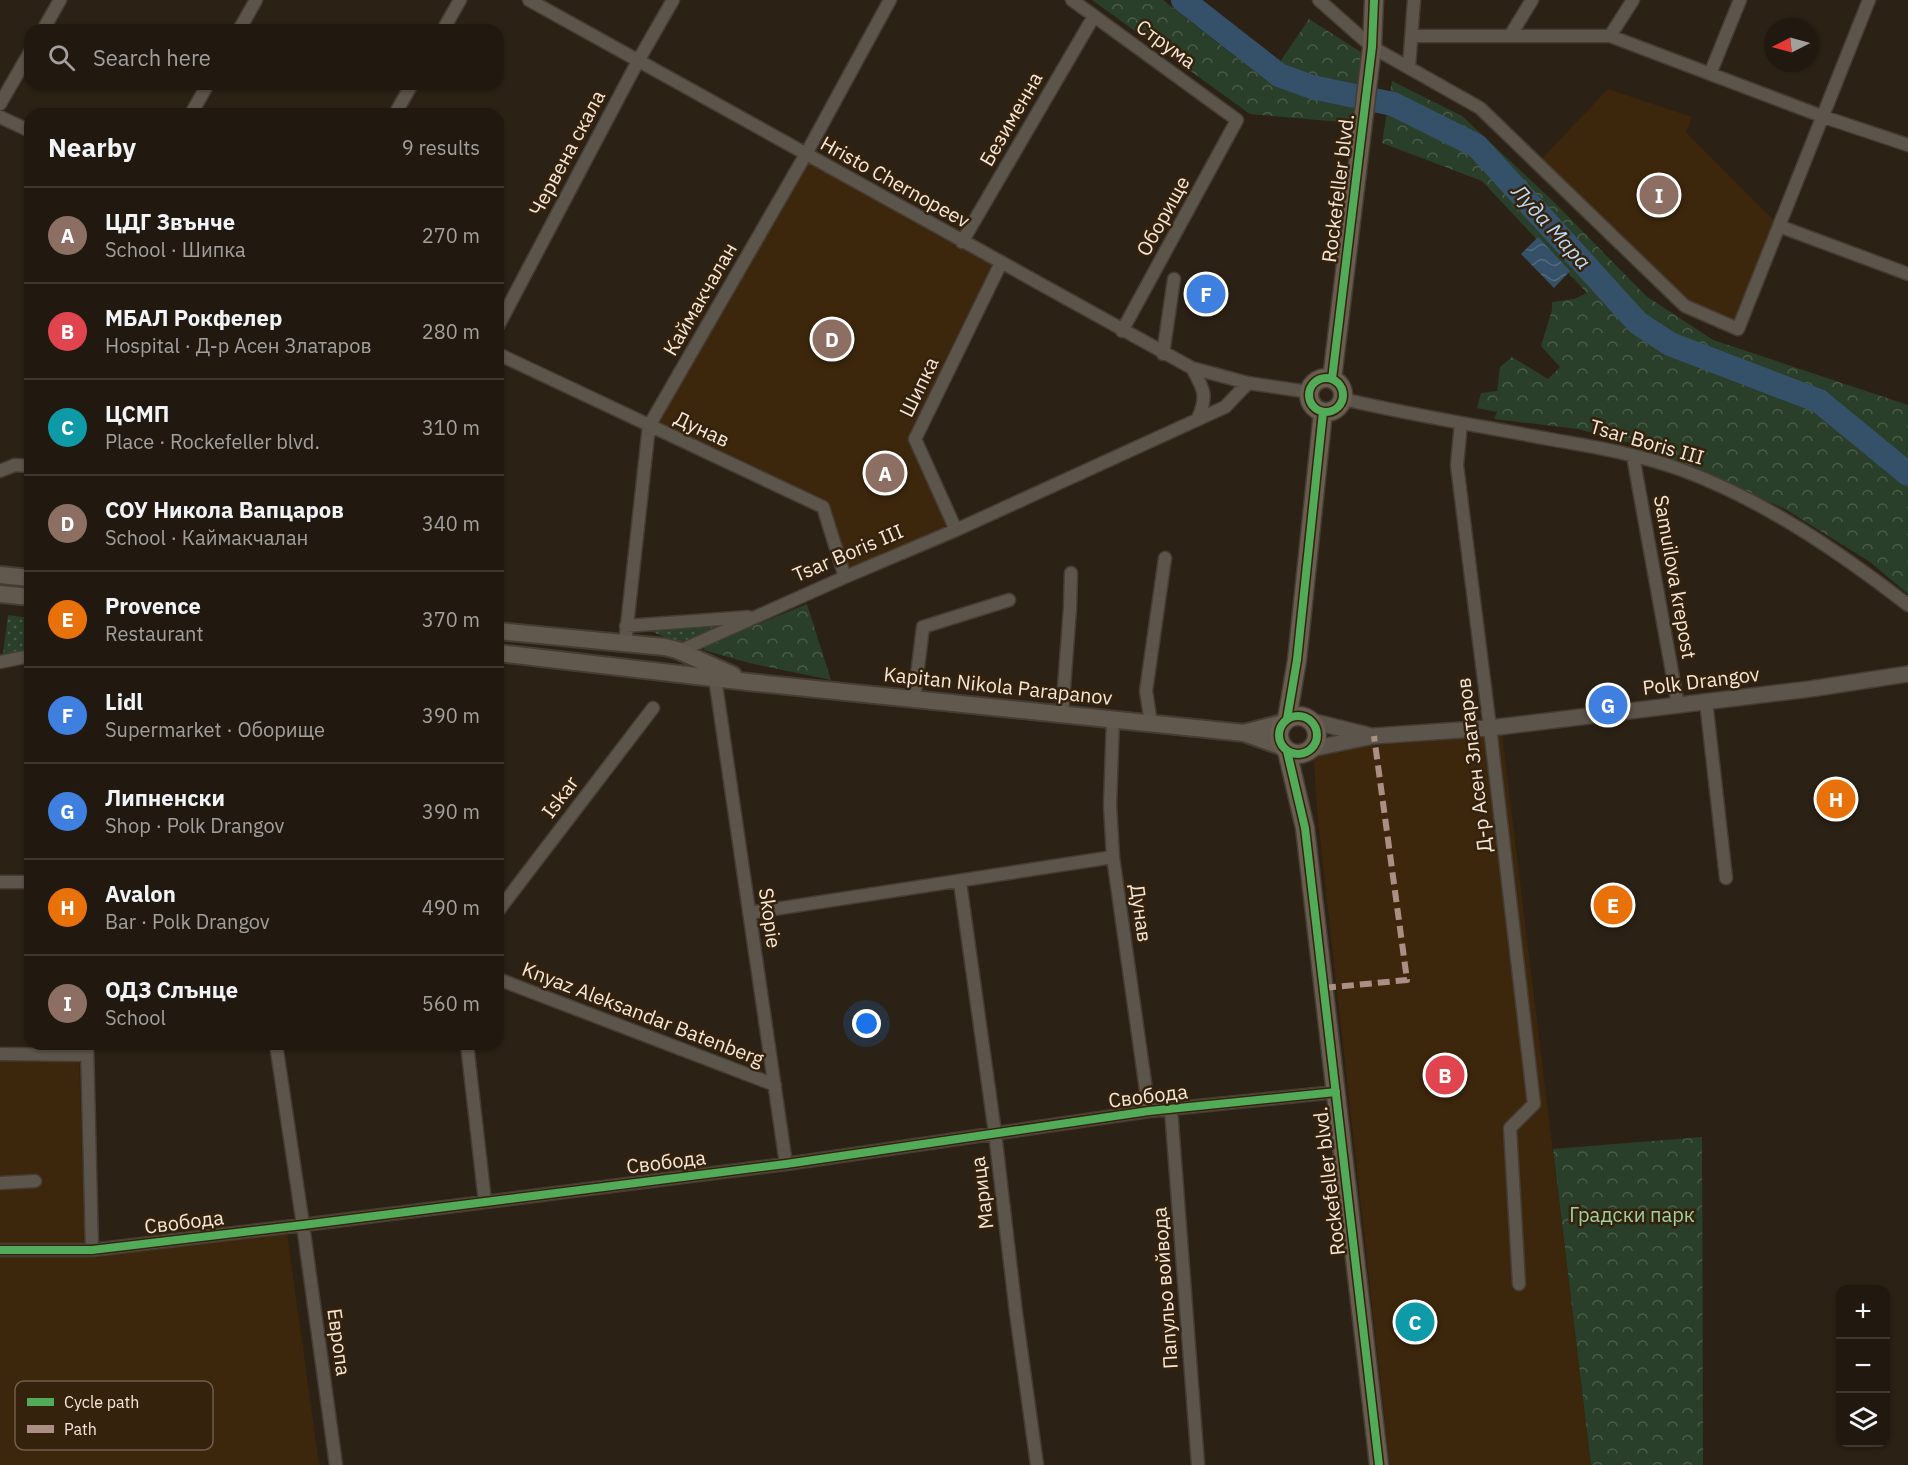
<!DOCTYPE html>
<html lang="en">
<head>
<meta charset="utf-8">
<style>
	body { margin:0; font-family:"IBM Plex Sans",sans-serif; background:#292219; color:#f1f3f6 }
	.controls { position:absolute; right:18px; bottom:18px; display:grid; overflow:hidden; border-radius:12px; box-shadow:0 2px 4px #0004 }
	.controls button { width:54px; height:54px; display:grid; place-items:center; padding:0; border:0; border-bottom:2px solid #3e3830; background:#211910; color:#f1f3f6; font:30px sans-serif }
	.compass { position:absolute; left:1764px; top:18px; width:54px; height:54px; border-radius:50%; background:#211910; box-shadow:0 2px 4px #0004; rotate:264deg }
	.you { position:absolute; left:867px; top:1024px; width:21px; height:21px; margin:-15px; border:4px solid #fff; border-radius:50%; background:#1a73e8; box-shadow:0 0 0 9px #1a73e833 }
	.badge { display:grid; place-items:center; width:39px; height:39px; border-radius:50%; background:#1a73e8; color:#fff; font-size:20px; font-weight:700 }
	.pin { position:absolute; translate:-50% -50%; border:3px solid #fff; box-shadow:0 2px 6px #0006 }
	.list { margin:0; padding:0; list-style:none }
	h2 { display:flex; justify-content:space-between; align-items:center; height:78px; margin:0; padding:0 24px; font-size:26px }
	h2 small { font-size:20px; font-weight:400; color:#a2a09f }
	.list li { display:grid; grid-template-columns:39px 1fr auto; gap:18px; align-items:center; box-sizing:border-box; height:96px; padding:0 24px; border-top:2px solid #3e3830 }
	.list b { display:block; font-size:22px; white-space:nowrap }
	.list p { margin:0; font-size:20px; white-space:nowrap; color:#a2a09f }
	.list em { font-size:20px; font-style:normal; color:#a2a09f }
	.icon { flex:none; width:33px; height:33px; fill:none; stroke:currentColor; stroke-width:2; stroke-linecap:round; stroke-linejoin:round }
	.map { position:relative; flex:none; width:1908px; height:1465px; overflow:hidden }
	.search { position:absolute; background:#211910; box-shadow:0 2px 4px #0004; left:24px; top:24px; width:480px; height:66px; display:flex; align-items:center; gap:15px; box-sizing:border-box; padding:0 21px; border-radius:18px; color:#a2a09f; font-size:22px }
	.panel { position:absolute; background:#211910; box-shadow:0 2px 4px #0004; left:24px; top:108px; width:480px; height:942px; border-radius:18px }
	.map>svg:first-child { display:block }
	.built { fill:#3d270c }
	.grass { fill:url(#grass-dots) }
	.park { fill:url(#park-crowns) }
	.water { fill:url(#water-waves) }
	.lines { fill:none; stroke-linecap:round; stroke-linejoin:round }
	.river { stroke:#355169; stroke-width:24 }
	.minor-casing { stroke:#453c33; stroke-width:15 }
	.tertiary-casing { stroke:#453c33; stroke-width:18 }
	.secondary-casing { stroke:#453c33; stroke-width:20 }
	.primary-casing { stroke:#453c33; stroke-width:21 }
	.minor { stroke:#5c554c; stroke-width:12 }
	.tertiary { stroke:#5c554c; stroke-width:15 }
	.secondary { stroke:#62594e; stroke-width:16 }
	.primary { stroke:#695d50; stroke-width:18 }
	.quiet { stroke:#ac8f84; stroke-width:6; stroke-dasharray:12 6; stroke-linecap:butt }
	.cycleway-casing { stroke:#35220c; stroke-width:11 }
	.cycleway { stroke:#51ab58; stroke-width:8 }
	.labels { text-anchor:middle; stroke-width:5; stroke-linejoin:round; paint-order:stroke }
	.street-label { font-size:20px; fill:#f5e8db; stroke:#35220c }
	.park-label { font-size:20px; fill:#9dd3a2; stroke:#35220c }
	.water-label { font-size:21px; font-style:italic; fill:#bbdcf9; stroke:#35220c }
	.key { fill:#35220c; stroke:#6f5d4a; stroke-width:1.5 }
	.key-label { font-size:16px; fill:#f5e8db }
</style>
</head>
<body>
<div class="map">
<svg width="1908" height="1465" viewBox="0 0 1908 1465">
	<defs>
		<pattern id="grass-dots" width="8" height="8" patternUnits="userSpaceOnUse" patternTransform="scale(1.5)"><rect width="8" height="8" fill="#2a3f29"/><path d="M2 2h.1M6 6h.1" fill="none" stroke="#4a5b47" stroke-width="1.8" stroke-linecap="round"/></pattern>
		<pattern id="park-crowns" width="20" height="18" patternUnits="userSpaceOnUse" patternTransform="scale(1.5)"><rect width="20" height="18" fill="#2a3f29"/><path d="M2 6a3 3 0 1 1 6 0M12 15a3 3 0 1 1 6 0" fill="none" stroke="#4a5b47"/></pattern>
		<pattern id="water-waves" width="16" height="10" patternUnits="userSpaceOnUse" patternTransform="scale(1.5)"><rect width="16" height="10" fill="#355169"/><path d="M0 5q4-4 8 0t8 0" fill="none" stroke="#536a7e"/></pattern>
	</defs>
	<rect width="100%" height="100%" fill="#2c2115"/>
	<!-- built -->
	<path class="built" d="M1608 89 1692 117 1686 132 1779 226 1738 329 1685 306 1537 164Z
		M806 154 1001 263 915 439 956 530 845 577 823 507 649 426Z
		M1502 734 1591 1465H1390L1317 811 1314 760 1319 753 1327 750Z
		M0 1059 79 1060 85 1253 287 1233 319 1465H0Z"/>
	<!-- grass -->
	<path class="grass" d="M8 615 30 618V656L2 662Z
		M714 627 717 630 690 641 678 642 650 631Z"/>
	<!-- park -->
	<path class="park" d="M1092 0H1163L1267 81 1309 19 1364 54 1352 123 1250 114Z
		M1392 81 1462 116 1553 201 1646 296 1713 340 1908 405V594L1870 562 1785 509 1638 445 1578 429 1494 419 1497 412 1477 408 1481 393 1497 391 1500 367 1512 357 1548 379 1560 367 1541 346 1552 310V302L1574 299 1587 293 1482 181 1382 143Z
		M807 604 831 680 749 663 704 650 705 646Z
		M1702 1137 1703 1465H1591L1553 1149Z"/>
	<!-- water -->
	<path class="water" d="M1538 237 1570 271 1554 288 1521 254Z"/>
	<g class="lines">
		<!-- river -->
		<path class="river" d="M1183 0 1279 75 1312 87 1393 104 1477 146 1638 323 1670 344 1819 401 1908 474"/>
		<!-- minor casing -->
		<g class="minor-casing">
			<path id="minor" d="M529 0 1192 368 1248 383 1309 392
				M1072 0 1237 120 1122 331
				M1319 0 1372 47 1480 108 1685 306 1738 329 1869 0
				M43 30 60 0
				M239 30 256 0
				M443 30 460 0
				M1412 36H1610L1824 117 1908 145
				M1510 36 1532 0
				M1610 36 1633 0
				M1409 67 1414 0
				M1710 74 1740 0
				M0 104 30 52
				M191 114 208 84
				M395 114 412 84
				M0 117 30 131
				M1779 226 1908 274
				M962 242 1094 16
				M498 326 638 61 673 0
				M498 354 823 507 845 577
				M1163 354 1174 279
				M1192 368C1204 389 1208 396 1198 418
				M1343 399C1411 415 1480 426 1549 439 1593 447 1639 454 1682 470 1765 501 1838 551 1908 605
				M1461 423 1457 465 1490 728 1534 1104 1510 1128 1519 1284
				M1633 456 1678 705
				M0 471 15 465 30 466
				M956 530 915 439 1001 263
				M626 626 748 617
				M625 644 649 426 806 154 890 0
				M677 650 684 649 845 577 956 530 1225 407 1248 383
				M0 662 30 656
				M715 678 786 1164
				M914 699 923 627 1009 600
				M1706 701 1726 878
				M1062 714 1070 608 1071 573
				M1113 719 1110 805 1113 857 1149 1111
				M1151 723 1146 691 1165 558
				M0 882H30
				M960 882 995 1133 1016 1313 1037 1465
				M498 911 653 708
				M749 913 1113 857
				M498 979 775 1085
				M87 1044 92 1250
				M276 1044 303 1225 336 1465
				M467 1044 485 1202
				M0 1054 87 1055
				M1171 1109 1198 1465
				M0 1183 35 1181
				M0 1250H92L303 1225 786 1164 1149 1111 1336 1092"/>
		</g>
		<!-- tertiary casing -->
		<g class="tertiary-casing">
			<path id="tertiary" d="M1311 721 1368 735
				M1311 749 1374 736 1490 728 1810 689 1908 674"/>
		</g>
		<!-- secondary casing -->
		<g class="secondary-casing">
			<path id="secondary" d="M0 575 30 578
				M0 594 30 597
				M498 631 665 647 677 650 733 675
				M498 653 748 682 1244 733 1283 747
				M1244 733 1282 723"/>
		</g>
		<!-- primary casing -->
		<g class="primary-casing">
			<path id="primary" d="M1309 395a17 17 0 1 1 34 0a17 17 0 1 1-34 0Z
				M1332 379 1372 47 1374 0
				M1279 735a19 19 0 1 1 38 0a19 19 0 1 1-38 0Z
				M1287 719 1297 660 1323 412
				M1287 751 1305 828 1379 1465"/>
		</g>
		<!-- minor -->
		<use href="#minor" class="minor"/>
		<!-- tertiary -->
		<use href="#tertiary" class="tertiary"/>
		<!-- secondary -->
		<use href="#secondary" class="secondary"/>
		<!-- primary -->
		<use href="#primary" class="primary"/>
		<!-- quiet -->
		<path class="quiet" d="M1324 988 1407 980 1374 736"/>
		<!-- cycleway casing -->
		<g class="cycleway-casing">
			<path id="cycleway" d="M1309 395a17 17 0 1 1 34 0a17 17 0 1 1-34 0Z
				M1332 379 1372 47 1374 0
				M1279 735a19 19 0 1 1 38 0a19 19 0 1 1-38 0Z
				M1287 719 1297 660 1323 412
				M1287 751 1305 828 1379 1465
				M0 1250H92L303 1225 786 1164 1149 1111 1336 1092"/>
		</g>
		<!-- cycleway -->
		<use href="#cycleway" class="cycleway"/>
	</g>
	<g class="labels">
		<!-- street labels -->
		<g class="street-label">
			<text transform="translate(1166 44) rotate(36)" y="7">Струма</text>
			<text transform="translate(1011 119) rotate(-60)" y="7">Безименна</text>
			<text transform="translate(567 153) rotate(-62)" y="7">Червена скала</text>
			<text transform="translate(895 182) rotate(29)" y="7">Hristo Chernopeev</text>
			<text transform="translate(1338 188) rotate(-83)" y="7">Rockefeller blvd.</text>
			<text transform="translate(1163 216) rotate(-61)" y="7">Оборище</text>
			<text transform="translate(700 299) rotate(-60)" y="7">Каймакчалан</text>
			<text transform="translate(919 387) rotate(-64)" y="7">Шипка</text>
			<text transform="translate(702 429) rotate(25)" y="7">Дунав</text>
			<text transform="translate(1647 442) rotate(16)" y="7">Tsar Boris III</text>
			<text transform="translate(848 553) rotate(-23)" y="7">Tsar Boris III</text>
			<text transform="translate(1675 577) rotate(80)" y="7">Samuilova krepost</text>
			<text transform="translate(1701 681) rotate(-7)" y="7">Polk Drangov</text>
			<text transform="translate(998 686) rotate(6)" y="7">Kapitan Nikola Parapanov</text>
			<text transform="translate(1474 765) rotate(-97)" y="7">Д-р Асен Златаров</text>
			<text transform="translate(560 797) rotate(-53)" y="7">Iskar</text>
			<text transform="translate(1141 913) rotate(82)" y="7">Дунав</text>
			<text transform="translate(770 918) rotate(82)" y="7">Skopie</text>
			<text transform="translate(643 1014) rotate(21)" y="7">Knyaz Aleksandar Batenberg</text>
			<text transform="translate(1148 1096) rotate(-7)" y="7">Свобода</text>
			<text transform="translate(666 1162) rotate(-7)" y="7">Свобода</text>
			<text transform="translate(1329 1181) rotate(-97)" y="7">Rockefeller blvd.</text>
			<text transform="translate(982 1193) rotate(-97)" y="7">Марица</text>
			<text transform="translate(184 1222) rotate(-7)" y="7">Свобода</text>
			<text transform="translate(1165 1288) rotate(-94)" y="7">Папульо войвода</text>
			<text transform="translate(339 1342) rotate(82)" y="7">Европа</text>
		</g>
		<!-- park labels -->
		<g class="park-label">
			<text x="1632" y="1222">Градски парк</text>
		</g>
		<!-- water labels -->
		<g class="water-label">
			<text transform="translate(1551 227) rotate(48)" y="7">Луда Мара</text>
		</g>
	</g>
	<!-- legend -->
	<rect x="15" y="1381" width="198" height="69" rx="9" class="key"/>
	<rect x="27" y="1398" width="27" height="8" fill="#51ab58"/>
	<rect x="27" y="1425" width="27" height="8" fill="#ac8f84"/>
	<g class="key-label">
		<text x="64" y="1408">Cycle path</text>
		<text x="64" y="1435">Path</text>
	</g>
</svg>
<div class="controls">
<button>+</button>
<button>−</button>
<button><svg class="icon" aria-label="layers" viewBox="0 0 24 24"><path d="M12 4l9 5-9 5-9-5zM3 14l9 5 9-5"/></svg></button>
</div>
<svg class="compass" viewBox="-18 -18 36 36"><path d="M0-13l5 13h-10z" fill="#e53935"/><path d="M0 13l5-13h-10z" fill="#a2a09f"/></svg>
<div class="you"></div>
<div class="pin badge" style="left:885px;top:473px;background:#8d6e63">A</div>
<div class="pin badge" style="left:1445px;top:1075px;background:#e0444e">B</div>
<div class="pin badge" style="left:1415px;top:1322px;background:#0f9aa8">C</div>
<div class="pin badge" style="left:832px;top:339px;background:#8d6e63">D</div>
<div class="pin badge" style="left:1613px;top:905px;background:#e8710a">E</div>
<div class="pin badge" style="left:1206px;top:294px;background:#3f7fe0">F</div>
<div class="pin badge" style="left:1608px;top:705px;background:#3f7fe0">G</div>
<div class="pin badge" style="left:1836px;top:799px;background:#e8710a">H</div>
<div class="pin badge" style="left:1659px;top:195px;background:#8d6e63">I</div>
<div class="search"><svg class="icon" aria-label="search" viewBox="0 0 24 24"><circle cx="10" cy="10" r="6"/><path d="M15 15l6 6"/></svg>Search here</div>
<section class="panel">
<h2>Nearby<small>9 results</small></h2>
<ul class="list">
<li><span class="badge" style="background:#8d6e63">A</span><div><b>ЦДГ Звънче</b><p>School · Шипка</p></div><em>270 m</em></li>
<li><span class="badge" style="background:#e0444e">B</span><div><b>МБАЛ Рокфелер</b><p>Hospital · Д-р Асен Златаров</p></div><em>280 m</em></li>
<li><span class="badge" style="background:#0f9aa8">C</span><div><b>ЦСМП</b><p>Place · Rockefeller blvd.</p></div><em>310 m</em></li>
<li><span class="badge" style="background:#8d6e63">D</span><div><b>СОУ Никола Вапцаров</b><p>School · Каймакчалан</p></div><em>340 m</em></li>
<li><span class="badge" style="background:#e8710a">E</span><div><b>Provence</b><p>Restaurant</p></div><em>370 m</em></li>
<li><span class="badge" style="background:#3f7fe0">F</span><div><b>Lidl</b><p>Supermarket · Оборище</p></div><em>390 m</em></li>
<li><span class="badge" style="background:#3f7fe0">G</span><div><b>Липненски</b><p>Shop · Polk Drangov</p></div><em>390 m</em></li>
<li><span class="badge" style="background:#e8710a">H</span><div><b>Avalon</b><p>Bar · Polk Drangov</p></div><em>490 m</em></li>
<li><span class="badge" style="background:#8d6e63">I</span><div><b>ОДЗ Слънце</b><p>School</p></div><em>560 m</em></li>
</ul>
</section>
</div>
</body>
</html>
